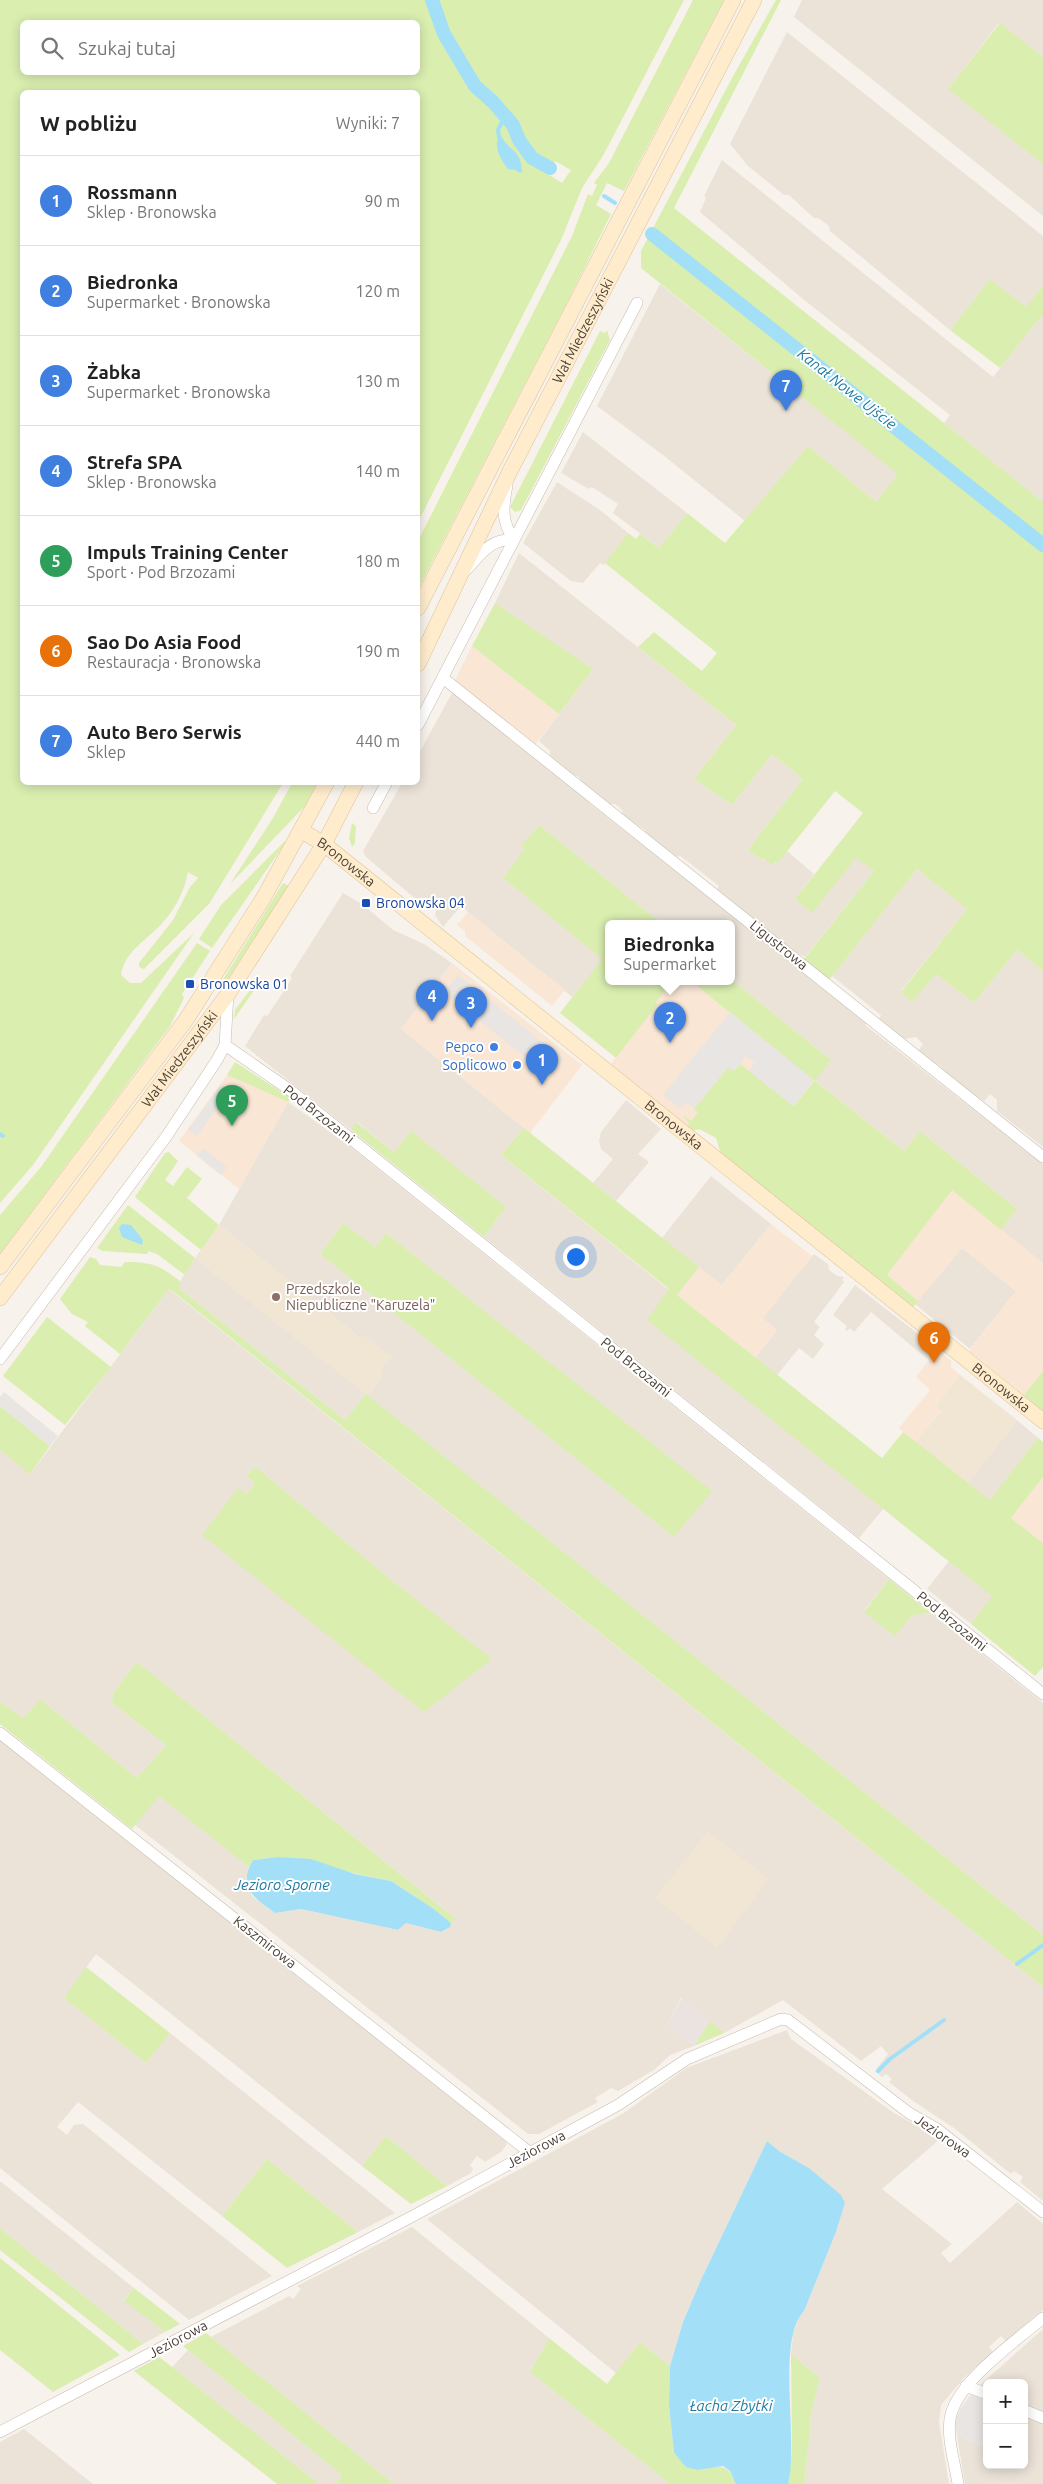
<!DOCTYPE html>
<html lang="pl">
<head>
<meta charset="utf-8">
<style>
	body { margin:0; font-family:Ubuntu,sans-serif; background:#f6f6f6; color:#222 }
	.controls { position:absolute; right:15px; bottom:15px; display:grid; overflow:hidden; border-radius:8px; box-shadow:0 2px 12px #0003 }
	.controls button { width:45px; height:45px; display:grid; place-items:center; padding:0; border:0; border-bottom:1px solid #e0e0e0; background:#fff; color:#222; font:25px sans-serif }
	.you { position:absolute; left:575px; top:1256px; width:18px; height:18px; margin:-12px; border:4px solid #fff; border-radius:50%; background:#1a73e8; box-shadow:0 0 0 8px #1a73e833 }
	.badge { display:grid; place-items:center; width:32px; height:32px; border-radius:50%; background:#ff1f1a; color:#fff; font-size:16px; font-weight:700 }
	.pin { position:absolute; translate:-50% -41px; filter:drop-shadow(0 1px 2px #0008) }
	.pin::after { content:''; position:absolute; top:26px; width:18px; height:15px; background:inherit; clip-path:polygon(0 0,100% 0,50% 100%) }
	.popup { position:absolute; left:605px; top:920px; width:130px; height:65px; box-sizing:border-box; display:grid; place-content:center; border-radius:8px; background:#fff; filter:drop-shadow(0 1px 4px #0005); font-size:16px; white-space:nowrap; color:#767676 }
	.popup b { font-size:19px; color:#222 }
	.popup::after { content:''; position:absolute; left:50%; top:100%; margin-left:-10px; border:10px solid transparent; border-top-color:#fff }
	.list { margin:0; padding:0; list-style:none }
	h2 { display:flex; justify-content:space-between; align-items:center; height:65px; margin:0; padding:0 20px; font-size:21px }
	h2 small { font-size:16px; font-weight:400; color:#767676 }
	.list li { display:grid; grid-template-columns:32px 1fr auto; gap:15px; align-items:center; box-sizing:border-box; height:90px; padding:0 20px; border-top:1px solid #e0e0e0 }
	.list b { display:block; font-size:19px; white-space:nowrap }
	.list p { margin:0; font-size:16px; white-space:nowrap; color:#767676 }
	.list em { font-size:16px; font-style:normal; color:#767676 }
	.icon { flex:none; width:28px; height:28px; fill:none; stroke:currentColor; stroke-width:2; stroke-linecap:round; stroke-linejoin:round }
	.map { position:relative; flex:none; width:1043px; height:2484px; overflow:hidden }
	.search { position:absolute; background:#fff; box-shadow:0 2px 12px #0003; left:20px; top:20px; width:400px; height:55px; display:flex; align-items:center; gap:12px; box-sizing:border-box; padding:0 18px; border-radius:8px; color:#767676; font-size:19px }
	.panel { position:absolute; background:#fff; box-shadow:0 2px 12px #0003; left:20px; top:90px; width:400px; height:695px; border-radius:8px }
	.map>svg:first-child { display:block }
	.residential { fill:#ebe3d8; fill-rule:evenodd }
	.commercial { fill:#f9e6d5 }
	.industrial { fill:#eae3df }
	.education { fill:#f1e5d4 }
	.green { fill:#daeeb0; fill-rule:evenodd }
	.parking { fill:#e8e5e2 }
	.water { fill:#a3e0f8 }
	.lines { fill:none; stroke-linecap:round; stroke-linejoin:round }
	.stream { stroke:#a3e0f8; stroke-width:4 }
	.canal { stroke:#a3e0f8; stroke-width:14 }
	.street-casing { stroke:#c7bbaf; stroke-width:12 }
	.secondary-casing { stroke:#dec399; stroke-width:16 }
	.street { stroke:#fff; stroke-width:11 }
	.secondary { stroke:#ffeccd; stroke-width:15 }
	.transit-dot { fill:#1a4fb4; stroke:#fff; stroke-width:2 }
	.shop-dot { fill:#3f7fe0; stroke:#fff; stroke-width:2 }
	.education-dot { fill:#8d6e63; stroke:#fff; stroke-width:2 }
	.labels { text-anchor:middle; stroke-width:4; stroke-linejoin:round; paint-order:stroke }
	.street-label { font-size:14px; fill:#4c4137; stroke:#fff }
	.transit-label { font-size:14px; fill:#164399; stroke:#fff; text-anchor:start }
	.shop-label { font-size:14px; fill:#366cbe; stroke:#fff; text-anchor:end }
	.education-label { font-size:14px; fill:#785e54; stroke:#fff; text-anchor:start }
	.water-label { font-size:15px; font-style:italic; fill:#207ba1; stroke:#fff }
</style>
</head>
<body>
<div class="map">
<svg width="1043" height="2484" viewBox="0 0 1043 2484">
	<rect width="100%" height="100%" fill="#f7f2eb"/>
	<!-- residential -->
	<path class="residential" d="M802 0H1043V57L999 23 949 88 1043 164V216L794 17Z
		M787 32 1043 236V286L1026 308 990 279 950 330 830 231 829 226 818 218H814L789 195H784L748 166 730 144Z
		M722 160 993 377 1043 314V502L944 423 950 415 803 299 700 212 706 198 704 196Z
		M660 284 899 474 876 502 808 446 745 521 663 455 597 406Z
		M583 432 687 513 659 548 613 513 618 504 592 487 589 489 561 473Z
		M557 482 600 510 628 533 604 565 600 563 583 583 571 581 523 543Z
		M519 553 736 725 694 779 732 805 772 754 803 779 748 849 762 860 764 858 777 864 787 851 814 874 795 899 856 857 874 871 805 957 794 951 745 912 717 889 719 886 687 861 680 856 676 857 645 834V830L621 814 623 811 619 807 615 804H608L584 784 578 776 572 775 550 757V751L539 741 593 669 495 603Z
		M452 693 456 694 589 799V803L867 1022 865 1025 1043 1164V1263L1001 1230 1017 1209 920 1131 904 1151 814 1080 831 1060 731 979V924H662L539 825 522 847 526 849 503 878 603 959 572 997 461 906 443 927 435 915 437 906 423 898 417 900 366 857 363 851 402 783 418 782V755Z
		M917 869 967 909 901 991 912 1001 936 974 974 1003 1017 950 1043 971V1147L997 1111V1100L990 1094 984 1101 950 1077 940 1066 917 1052 923 1044 916 1037 904 1039 879 1019 881 1015 832 976Z
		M343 893 362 904 393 930 424 944 452 963 401 1029 524 1128 501 1155 669 1290 648 1320 884 1508 859 1538 484 1237 506 1207 410 1132 394 1152 357 1122 351 1130 245 1046 264 1015 267 1016 288 985 292 978 290 976Z
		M626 1100 661 1129 638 1154 649 1162 616 1201 593 1183 613 1159 601 1149 599 1141 601 1132Z
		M288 1102 348 1145 889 1579 864 1611 912 1615 931 1613 1043 1703V1935L368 1396 383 1376 379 1372 391 1357 365 1336 362 1339 219 1225ZM343 1223 375 1247 386 1233 711 1491 674 1537 320 1254Z
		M711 1176 771 1224 721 1286 662 1238Z
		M962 1248 1016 1291 970 1349 915 1304Z
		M814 1254 828 1264 829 1270 837 1276 844 1277 842 1280 844 1282 814 1322 820 1327 814 1335 824 1344 813 1359 799 1348 777 1375 755 1358 777 1330 762 1318Z
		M195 1258 366 1394 345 1420 180 1289 179 1283Z
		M855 1285 935 1347 926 1358 871 1312 854 1332 850 1328 847 1331 845 1329 847 1326 833 1315Z
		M169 1289 1043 1987V2201L1020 2182 1023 2177 1014 2171 1011 2174 954 2128 913 2101 889 2082 892 2079 886 2074 882 2077 875 2071 888 2054 881 2046 861 2061 783 2000 724 2033 681 1998 667 2024 694 2046 670 2055 654 2070 618 2091 611 2088 595 2098 598 2102 539 2134H528L135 1825 159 1795 249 1867 246 1879 252 1896 275 1913 301 1909 398 1930 406 1923 441 1932 447 1929 455 1918 137 1662 112 1694 114 1696 111 1702 166 1745 137 1778 40 1699 23 1718 0 1702V1450L31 1473ZM255 1466 390 1579 491 1659 203 1536 238 1489 246 1494 255 1483 247 1476Z
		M1017 1420 1038 1438 990 1501 968 1483Z
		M949 1561 993 1596 971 1624 927 1589Z
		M0 1740 505 2140 507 2144 502 2151 485 2162 477 2156 470 2165 473 2169 471 2173 447 2186 386 2136 362 2166 96 1954 64 1998 146 2063 170 2033 395 2213 358 2232 267 2159 222 2216 78 2102 57 2127 67 2135 74 2125 83 2124 272 2276 189 2320 0 2168Z
		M787 2030 791 2039 894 2113 940 2139 882 2189 952 2244 941 2253 950 2263 1017 2202 1043 2224V2310L1006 2341 1001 2336 989 2347 993 2352 963 2379 941 2405 939 2422 949 2484H804L811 2424 809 2421 820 2378 791 2354 793 2335 799 2317 804 2311 836 2232 845 2203 809 2168 779 2151 767 2141 700 2282 683 2322 670 2366 640 2342 616 2373 427 2219 624 2113 686 2068Z
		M0 2181 134 2288 124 2300 165 2332 143 2344 0 2228Z
		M412 2227 549 2338 530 2372 670 2484H394L211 2337 289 2296 293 2299 301 2289 297 2286Z
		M1043 2329V2413L1024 2405V2383H987V2389L979 2386Z
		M188 2350 342 2475 335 2484H319L172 2367Z
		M1024 2416 1043 2424V2484H965L957 2435 987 2448V2465H1024Z
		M24 2429 93 2484H0V2442Z"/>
	<!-- commercial -->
	<path class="commercial" d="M472 646 559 714 535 745 455 680Z
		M468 912 565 990 552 1006 465 936V931L457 925Z
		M452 963 582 1065 530 1133 401 1029Z
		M671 982H692L814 1080 794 1106 740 1064 689 1128 611 1064 657 1005 655 1002Z
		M227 1075 288 1102 239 1189 179 1141Z
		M952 1189 1043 1263V1371L1024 1395 969 1351 1016 1291 962 1248 918 1301 887 1275Z
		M771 1224 812 1256 763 1318 777 1330 755 1357 677 1295 699 1267 722 1285Z
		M935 1347 951 1361V1367L960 1375 936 1406 941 1410 915 1442 899 1428 930 1390 916 1377 929 1360 926 1358Z
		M1043 1477V1543L1011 1518Z"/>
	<!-- industrial -->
	<path class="industrial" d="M682 1998 710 2021 694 2046 667 2024Z"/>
	<!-- education -->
	<path class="education" d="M219 1225 362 1339 365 1336 392 1357 379 1372 383 1376 368 1396 195 1258Z
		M960 1375 1017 1420 968 1483 915 1442 941 1411 936 1406Z
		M708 1831 769 1879 717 1948 655 1898Z"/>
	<!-- green -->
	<path class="green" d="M0 0H684L604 154 582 188 561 240 418 522V92H22V782L283 783 209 904 144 969 139 967V963L173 920 190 887 198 878 188 872C185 889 176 908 164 921 150 938 124 951 121 975L130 983H141L194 933 33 1165 0 1203ZM22 22H418V72H22ZM555 161 571 170 562 183 548 174Z
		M693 0H724L624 191 607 183 596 205 611 214 566 305 418 589V541L572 236 588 194 592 196 597 185 594 183 609 163Z
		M776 0H781L674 208 1043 502V971L1017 950 974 1003 936 974 912 1002 901 992 967 909 917 869 829 980 804 959 874 871 856 858 812 913 795 899 863 813 835 791 777 864 774 862 772 865 764 858 761 860 748 849 803 779 772 754 732 805 694 779 736 725 638 647 654 632 702 671 717 653 605 563 628 533 636 539 640 534 659 548 687 513 725 543 808 446 876 502 898 474 641 268V251L732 78Z
		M1000 23 1043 57V164L948 89Z
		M990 279 1026 307 1043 286V314L1000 368 950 330Z
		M607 330 610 340 521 510 515 512 510 507 600 331 605 333Z
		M495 603 593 669 559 714 472 646Z
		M292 783H317L307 804 230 884 273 818Z
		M352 823 356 826 355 843 352 847 349 838Z
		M539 825 662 924H609V982H671L656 1002 657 1005 616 1058 560 1013 602 959 503 878 525 849 521 846Z
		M285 841 286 842 212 948 199 939 221 905Z
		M283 883 289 886 222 988 219 986Z
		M197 943 210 951 182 994 184 998 170 1026 0 1254V1215L41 1167Z
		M731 979 831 1060 815 1081 904 1151 920 1131 1017 1209 1001 1230 952 1190 887 1275 918 1301 913 1307 721 1154 716 1138 699 1129 693 1131 688 1126 689 1124 683 1115 691 1121 698 1113 694 1109 729 1066 734 1071 740 1064 794 1106 814 1081 692 982H731Z
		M254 985 257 986 234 1019 235 1010Z
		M235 1062 291 1098 288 1102 227 1075Z
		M356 1122 394 1152 411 1131 506 1207 484 1237 351 1130Z
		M524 1128 699 1267 677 1295 882 1458 903 1432 990 1500 1038 1438 1043 1442V1477L1011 1518 1043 1543V1667L1035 1676 971 1624 992 1596 647 1320 669 1289 501 1155Z
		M169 1152 178 1161 165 1180 173 1186 187 1167 202 1179 187 1198 219 1225 201 1250 135 1197 165 1153Z
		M128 1205 195 1258 185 1275 157 1254 148 1251V1254L103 1251 97 1248Z
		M343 1223 375 1247 386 1233 712 1491 674 1537 320 1254Z
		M90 1257 96 1259 100 1265 121 1267 125 1262C152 1262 159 1265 180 1281V1289L345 1420 366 1394 1043 1935V1987L175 1293 169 1289 120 1354 85 1326 88 1322 72 1314 60 1299Z
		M47 1317 111 1367 65 1425 3 1376Z
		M1043 1371V1411L1024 1395Z
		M0 1406 50 1446 30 1474 0 1450Z
		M255 1466 390 1579 492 1659 424 1712 202 1535 238 1488 246 1494 255 1483 247 1476Z
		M889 1579 931 1613 912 1615 895 1636 864 1612Z
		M137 1662 456 1919 451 1923 434 1909 391 1881 277 1857 253 1860 249 1867 159 1796 132 1829 0 1724V1702L23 1718 40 1699 137 1778 166 1745 111 1702 114 1696 112 1694Z
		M86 1967 170 2033 146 2063 64 1998Z
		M710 2021 724 2033 694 2046Z
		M386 2136 447 2186 411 2204 362 2166Z
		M267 2159 358 2232 287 2268 222 2216Z
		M0 2228 143 2344 129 2352 0 2250Z
		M0 2258 120 2355 53 2392 0 2350Z
		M134 2288 180 2324 165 2332 124 2301Z
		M206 2333 211 2337 394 2484H335L342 2475 183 2346Z
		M549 2338 607 2384 640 2342 670 2366 669 2406 674 2454 698 2470C717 2467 728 2461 736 2484H670L530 2372Z
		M791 2354 820 2378 809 2421 811 2424 804 2484H788L792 2452Z
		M159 2357 172 2367 319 2484H277L134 2371Z"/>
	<!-- parking -->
	<path class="parking" d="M458 975 564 1059 550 1077 444 992Z
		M730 1012 814 1080 794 1106 749 1071 755 1063 746 1056 734 1071 728 1067 694 1109 686 1102 681 1109 663 1095Z
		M221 1085 230 1091 197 1136 188 1130Z
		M203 1148 227 1167 221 1175 197 1156Z
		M4 1392 58 1436 50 1446 0 1406V1397Z
		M972 2393 987 2399V2448L957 2435 955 2422 960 2409Z"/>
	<!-- water -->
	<path class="water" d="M501 136C510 152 521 149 522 172L520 173 515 170 508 169C501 161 494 148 498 138Z
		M122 1224 131 1225 143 1240 142 1245 122 1237 119 1228Z
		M277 1857 311 1859 355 1874 391 1881 434 1909 451 1923 450 1927 441 1932 406 1923 398 1930 301 1909 275 1913C254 1898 237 1887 253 1860Z
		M767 2141 779 2151 809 2168 841 2195 845 2203 836 2232 804 2311C776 2340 799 2441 788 2484H736L730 2471 723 2466 698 2470 686 2467 674 2453 669 2406 670 2366 683 2322 700 2282Z"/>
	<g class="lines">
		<!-- stream -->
		<path class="stream" d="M499 137 498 130 505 116
			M604 196 615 203
			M0 1134 3 1136
			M1017 1964 1043 1945
			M878 2071 890 2059 944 2020"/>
		<!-- canal -->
		<path class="canal" d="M432 0 444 34 475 86 493 102 513 125 519 140 532 158 550 168
			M652 234 1043 545"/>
		<!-- street casing -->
		<g class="street-casing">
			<path id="street" d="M507 485C503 507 501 521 514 540
				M467 569C481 554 491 538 514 540
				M443 678 1043 1157
				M418 725 637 303
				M373 808 387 782
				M225 1045 290 1090 1043 1694
				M0 1359 166 1137 217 1060 225 1045 228 994
				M0 1733 529 2152
				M966 2386 987 2394
				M1024 2410 1043 2418
				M0 2432 413 2216 618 2105 687 2059 781 2019 788 2020 909 2113 937 2129 1043 2212
				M958 2484C955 2463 947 2440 950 2419 955 2383 1016 2341 1043 2318"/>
		</g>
		<!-- secondary casing -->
		<g class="secondary-casing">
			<g id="secondary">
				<path d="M418 608 733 0"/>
				<path id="s1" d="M418 664 510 471 754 0"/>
				<path id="s2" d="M302 831 324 844 1043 1421"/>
				<path d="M0 1267 186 1020 264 897 327 782"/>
				<path id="s3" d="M0 1298 228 994 324 844 356 782"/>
			</g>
		</g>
		<!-- street -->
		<use href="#street" class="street"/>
		<!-- secondary -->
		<use href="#secondary" class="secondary"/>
	</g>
	<!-- markers -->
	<g class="transit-dot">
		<rect x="361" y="898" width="10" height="10" rx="2.5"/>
		<rect x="185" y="979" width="10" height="10" rx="2.5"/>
	</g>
	<g class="shop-dot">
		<circle cx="494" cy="1047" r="5"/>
		<circle cx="517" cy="1065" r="5"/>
	</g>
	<circle class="education-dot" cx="276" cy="1297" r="5"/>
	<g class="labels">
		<!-- street labels -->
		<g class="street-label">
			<text dy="5" stroke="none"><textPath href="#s1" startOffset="372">Wał Miedzeszyński</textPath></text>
			<text dy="5" stroke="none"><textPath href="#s2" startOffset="54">Bronowska</textPath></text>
			<text transform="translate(779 945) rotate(39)" y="5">Ligustrowa</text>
			<text dy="5" stroke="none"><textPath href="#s3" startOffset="299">Wał Miedzeszyński</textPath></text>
			<text transform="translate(319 1114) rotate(38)" y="5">Pod Brzozami</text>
			<text dy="5" stroke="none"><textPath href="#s2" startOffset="474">Bronowska</textPath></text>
			<text transform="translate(636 1367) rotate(39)" y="5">Pod Brzozami</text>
			<text dy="5" stroke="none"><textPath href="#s2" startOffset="894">Bronowska</textPath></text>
			<text transform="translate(952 1621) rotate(39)" y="5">Pod Brzozami</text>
			<text transform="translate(265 1942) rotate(38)" y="5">Kaszmirowa</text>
			<text transform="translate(943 2136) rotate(35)" y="5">Jeziorowa</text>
			<text transform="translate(536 2149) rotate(-28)" y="5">Jeziorowa</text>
			<text transform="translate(178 2339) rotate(-28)" y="5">Jeziorowa</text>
		</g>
		<!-- transit labels -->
		<g class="transit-label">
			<text x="376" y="908">Bronowska 04</text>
			<text x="200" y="989">Bronowska 01</text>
		</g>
		<!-- shop labels -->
		<g class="shop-label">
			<text x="484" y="1052">Pepco</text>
			<text x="507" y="1070">Soplicowo</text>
		</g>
		<!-- education labels -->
		<g class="education-label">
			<text x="286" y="1294">Przedszkole<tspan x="286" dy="16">Niepubliczne "Karuzela"</tspan></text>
		</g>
		<!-- water labels -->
		<g class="water-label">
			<text transform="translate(847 389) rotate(38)" y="5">Kanał Nowe Ujście</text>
			<text x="282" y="1890">Jezioro Sporne</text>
			<text x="731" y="2411">Łacha Zbytki</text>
		</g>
	</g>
</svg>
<div class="controls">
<button>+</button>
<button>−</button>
</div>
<div class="you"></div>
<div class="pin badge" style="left:542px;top:1085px;background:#3f7fe0">1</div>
<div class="pin badge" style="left:670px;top:1043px;background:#3f7fe0">2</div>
<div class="popup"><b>Biedronka</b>Supermarket</div>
<div class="pin badge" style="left:471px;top:1028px;background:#3f7fe0">3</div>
<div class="pin badge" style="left:432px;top:1021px;background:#3f7fe0">4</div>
<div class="pin badge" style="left:232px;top:1126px;background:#2e9e5b">5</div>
<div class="pin badge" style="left:934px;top:1363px;background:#e8710a">6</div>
<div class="pin badge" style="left:786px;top:411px;background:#3f7fe0">7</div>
<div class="search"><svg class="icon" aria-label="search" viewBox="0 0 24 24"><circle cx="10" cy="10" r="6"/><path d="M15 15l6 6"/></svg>Szukaj tutaj</div>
<section class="panel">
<h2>W pobliżu<small>Wyniki: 7</small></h2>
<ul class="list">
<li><span class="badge" style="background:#3f7fe0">1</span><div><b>Rossmann</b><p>Sklep · Bronowska</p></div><em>90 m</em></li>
<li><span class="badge" style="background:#3f7fe0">2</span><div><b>Biedronka</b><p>Supermarket · Bronowska</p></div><em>120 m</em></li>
<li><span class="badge" style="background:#3f7fe0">3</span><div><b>Żabka</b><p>Supermarket · Bronowska</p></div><em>130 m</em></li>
<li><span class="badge" style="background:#3f7fe0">4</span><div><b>Strefa SPA</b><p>Sklep · Bronowska</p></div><em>140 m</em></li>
<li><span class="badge" style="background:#2e9e5b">5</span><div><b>Impuls Training Center</b><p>Sport · Pod Brzozami</p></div><em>180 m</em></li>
<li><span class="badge" style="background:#e8710a">6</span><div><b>Sao Do Asia Food</b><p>Restauracja · Bronowska</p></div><em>190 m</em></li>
<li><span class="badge" style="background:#3f7fe0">7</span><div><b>Auto Bero Serwis</b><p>Sklep</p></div><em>440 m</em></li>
</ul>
</section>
</div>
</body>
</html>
